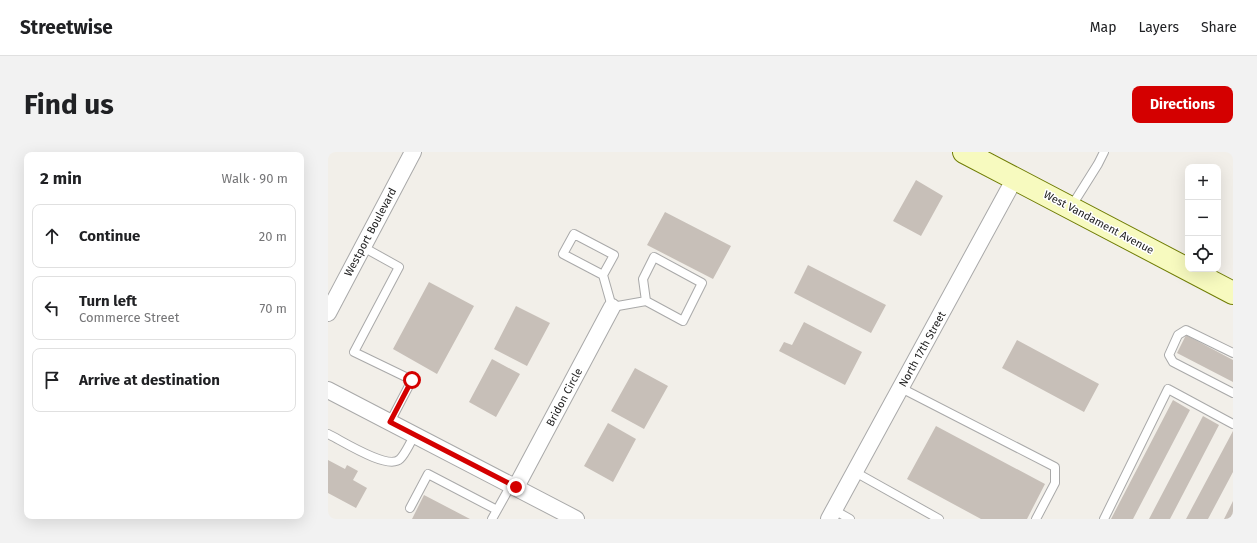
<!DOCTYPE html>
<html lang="en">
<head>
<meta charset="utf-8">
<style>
	body { margin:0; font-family:"Fira Sans",sans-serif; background:#f2f2f2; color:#202124 }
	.controls { position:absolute; right:12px; top:12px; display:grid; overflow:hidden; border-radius:8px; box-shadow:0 4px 16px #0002 }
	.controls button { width:36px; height:36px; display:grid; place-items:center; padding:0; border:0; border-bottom:1px solid #e0e0e0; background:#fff; color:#202124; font:20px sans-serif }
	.stop { position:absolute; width:12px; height:12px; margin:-9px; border:3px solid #d40000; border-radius:50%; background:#fff }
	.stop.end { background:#d40000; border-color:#fff; box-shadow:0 1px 4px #0008 }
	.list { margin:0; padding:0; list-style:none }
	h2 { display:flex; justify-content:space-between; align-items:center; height:52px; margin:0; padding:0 16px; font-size:17px }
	h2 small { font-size:13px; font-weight:400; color:#757577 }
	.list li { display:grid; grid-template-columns:26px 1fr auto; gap:12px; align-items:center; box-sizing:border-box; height:64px; margin:0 8px 8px; padding:0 8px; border:1px solid #e0e0e0; border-radius:8px }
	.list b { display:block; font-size:15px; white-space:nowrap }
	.list p { margin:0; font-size:13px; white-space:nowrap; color:#757577 }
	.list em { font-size:13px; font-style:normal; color:#757577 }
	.icon { flex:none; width:22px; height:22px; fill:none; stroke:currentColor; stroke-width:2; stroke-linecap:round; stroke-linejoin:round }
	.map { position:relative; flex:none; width:905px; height:367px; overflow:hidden; border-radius:8px }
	header { display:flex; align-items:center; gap:24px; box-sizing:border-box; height:56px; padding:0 20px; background:#fff; border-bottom:1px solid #e0e0e0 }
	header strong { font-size:19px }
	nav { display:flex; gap:22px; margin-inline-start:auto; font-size:14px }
	.intro { display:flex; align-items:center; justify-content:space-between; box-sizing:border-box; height:96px; padding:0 24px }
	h1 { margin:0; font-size:28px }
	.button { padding:10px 18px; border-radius:8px; background:#d40000; color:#fff; font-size:14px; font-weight:700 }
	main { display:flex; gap:24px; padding:0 24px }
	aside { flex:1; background:#fff; border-radius:8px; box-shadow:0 4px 16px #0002 }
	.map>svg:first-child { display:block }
	.building { fill:#c7bfb8 }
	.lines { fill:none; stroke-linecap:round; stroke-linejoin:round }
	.lane-casing { stroke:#a9a9a9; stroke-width:10 }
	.street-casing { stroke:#a9a9a9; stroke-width:18 }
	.secondary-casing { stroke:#707d05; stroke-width:24 }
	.lane { stroke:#fff; stroke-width:8 }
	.street { stroke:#fff; stroke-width:16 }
	.secondary { stroke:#f7fabf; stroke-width:22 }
	.route { stroke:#d40000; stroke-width:5 }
	.labels { text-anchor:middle; stroke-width:3; stroke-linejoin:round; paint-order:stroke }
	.street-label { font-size:11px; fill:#222; stroke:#fff }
</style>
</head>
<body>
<header>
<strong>Streetwise</strong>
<nav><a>Map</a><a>Layers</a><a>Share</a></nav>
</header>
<div class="intro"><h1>Find us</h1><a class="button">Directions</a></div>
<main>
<aside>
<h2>2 min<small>Walk · 90 m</small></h2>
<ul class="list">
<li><svg class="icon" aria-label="ahead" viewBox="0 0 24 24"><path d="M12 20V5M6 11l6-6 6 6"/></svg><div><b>Continue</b></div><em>20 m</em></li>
<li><svg class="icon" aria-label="left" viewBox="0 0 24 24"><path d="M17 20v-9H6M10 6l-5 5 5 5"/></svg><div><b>Turn left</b><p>Commerce Street</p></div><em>70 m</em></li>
<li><svg class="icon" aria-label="arrive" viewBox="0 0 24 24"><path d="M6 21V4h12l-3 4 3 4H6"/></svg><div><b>Arrive at destination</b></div></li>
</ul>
</aside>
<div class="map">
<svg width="905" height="367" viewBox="0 0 905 367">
	<rect width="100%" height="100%" fill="#f2efe9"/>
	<!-- building -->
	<path class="building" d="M588 28 615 44 593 84 565 69Z
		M337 60 403 94 385 127 319 93Z
		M480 113 558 153 543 181 466 141Z
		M101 130 146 154 109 222 65 197Z
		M188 154 222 171 199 214 166 197Z
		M476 170 534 200 517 233 451 199 456 190 464 193Z
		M858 183 905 208V230L849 201Z
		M689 188 771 232 756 260 674 216Z
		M164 207 192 222 168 265 141 250Z
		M307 216 340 234 316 277 283 259Z
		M845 248 862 258 805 367H783Z
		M875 264 891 273 842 367H821Z
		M280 271 308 287 285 330 256 314Z
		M608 274 717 332 699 367H653L579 327Z
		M905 279V320L880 367H858Z
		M0 308 17 317 19 313 30 319 25 328 39 336 28 356 0 341Z
		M96 343 142 367H84Z
		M905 349V367H896Z"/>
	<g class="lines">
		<!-- lane casing -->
		<g class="lane-casing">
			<path id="lane" d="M743 55 770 12 776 0
				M35 95 71 115 26 200 84 228 62 270
				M275 123 286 103 246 82 235 102 275 123 284 155 318 149 355 169 374 131 326 105 315 127 318 149
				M905 201 858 178 850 183 841 203 845 210 905 241
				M573 236 727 315V331L708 367
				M0 282C13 288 60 319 72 307 78 301 82 290 87 283
				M527 320 611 367
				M82 356 100 322 169 358
				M506 358 522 367
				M164 367 183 333
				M776 367 840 237 905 272"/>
		</g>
		<!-- street casing -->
		<g class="street-casing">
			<path id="street" d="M0 161 85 0
				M0 238 248 367
				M188 335 284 155
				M501 367 687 26"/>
		</g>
		<!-- secondary casing -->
		<g class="secondary-casing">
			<path id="secondary" d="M636 0 905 141"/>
		</g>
		<!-- lane -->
		<use href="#lane" class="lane"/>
		<!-- street -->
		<use href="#street" class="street"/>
		<!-- secondary -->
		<use href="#secondary" class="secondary"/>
	</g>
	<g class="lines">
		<!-- route -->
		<path class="route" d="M84 228 62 270 188 335"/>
	</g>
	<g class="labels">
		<!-- street labels -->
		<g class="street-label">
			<text transform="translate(771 70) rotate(28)" y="4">West Vandament Avenue</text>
			<text transform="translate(42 80) rotate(-62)" y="4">Westport Boulevard</text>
			<text transform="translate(594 197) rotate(-61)" y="4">North 17th Street</text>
			<text transform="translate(236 245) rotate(-62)" y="4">Bridon Circle</text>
		</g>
	</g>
</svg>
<div class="controls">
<button>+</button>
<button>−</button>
<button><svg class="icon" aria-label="locate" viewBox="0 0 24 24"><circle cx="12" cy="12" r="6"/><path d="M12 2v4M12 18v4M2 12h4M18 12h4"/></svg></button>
</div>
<div class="stop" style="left:84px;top:228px"></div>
<div class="stop end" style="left:188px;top:335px"></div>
</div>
</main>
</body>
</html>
